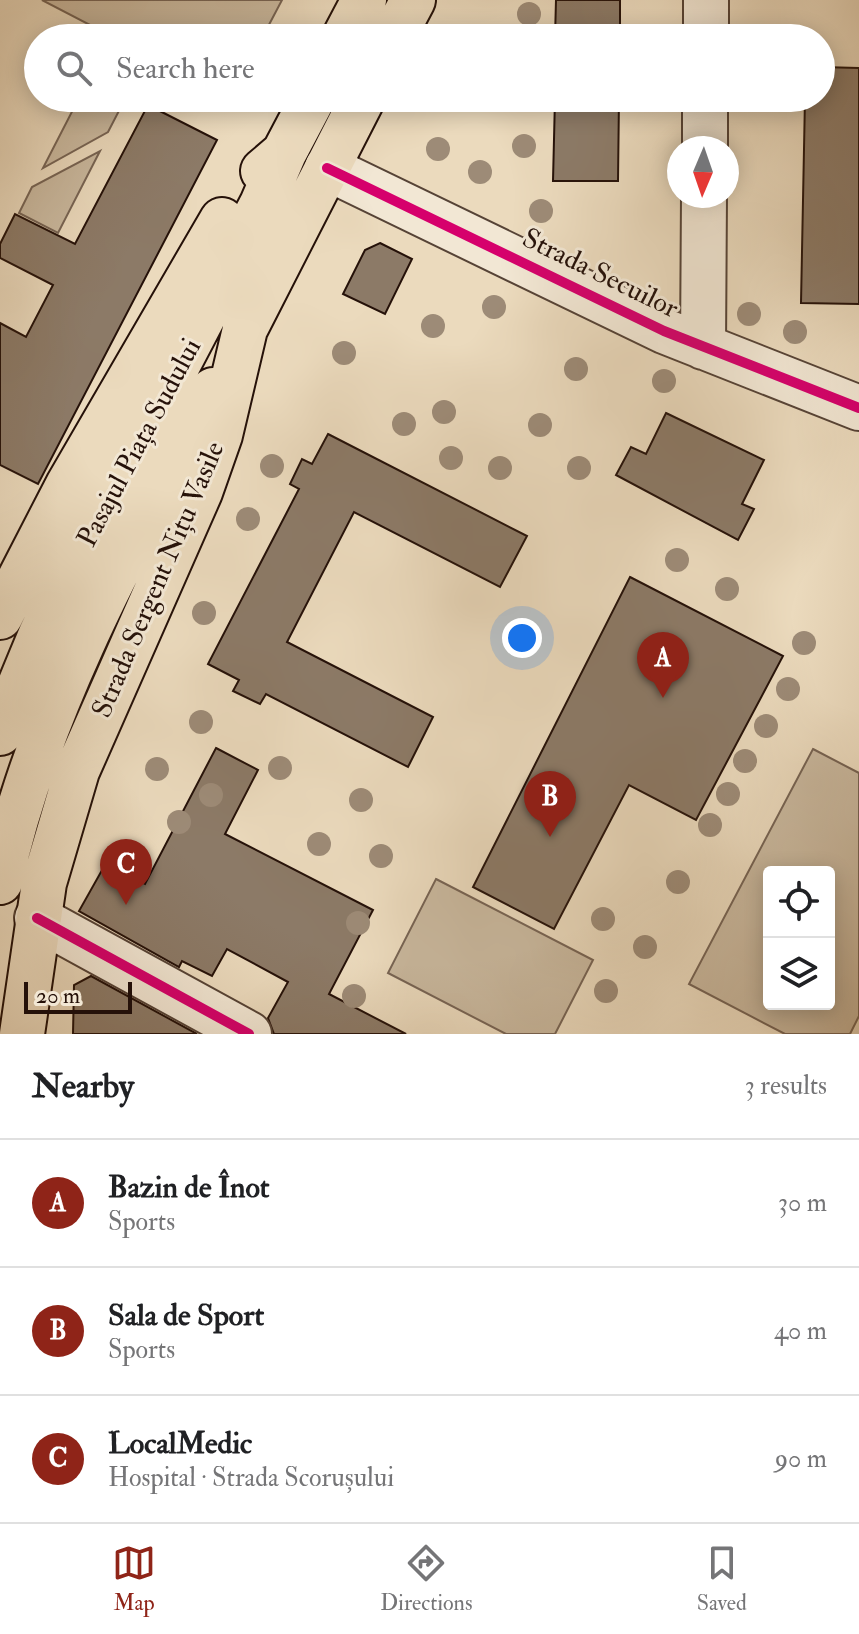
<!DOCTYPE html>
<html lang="en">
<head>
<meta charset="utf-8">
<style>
	body { margin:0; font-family:"IM FELL Double Pica",serif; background:#f6f6f6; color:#202124 }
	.controls { position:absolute; right:24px; bottom:24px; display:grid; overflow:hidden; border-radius:8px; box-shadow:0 4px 20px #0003 }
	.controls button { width:72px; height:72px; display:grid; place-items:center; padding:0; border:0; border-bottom:2px solid #e0e0e0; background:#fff; color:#202124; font:40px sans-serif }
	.compass { position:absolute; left:667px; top:136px; width:72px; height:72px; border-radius:50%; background:#fff; box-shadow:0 4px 20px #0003; rotate:182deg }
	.scale { position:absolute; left:24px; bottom:20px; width:108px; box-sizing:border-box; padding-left:8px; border:4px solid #251109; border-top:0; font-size:22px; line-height:28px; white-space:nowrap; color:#251109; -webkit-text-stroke:6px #f2e7d4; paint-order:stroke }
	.you { position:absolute; left:522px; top:638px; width:28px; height:28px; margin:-20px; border:6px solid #fff; border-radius:50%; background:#1a73e8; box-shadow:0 0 0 12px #1a73e833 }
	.badge { display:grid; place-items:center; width:52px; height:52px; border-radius:50%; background:#8f2418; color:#fff; font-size:26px; font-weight:700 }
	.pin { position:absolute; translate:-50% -66px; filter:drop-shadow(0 2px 4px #0008) }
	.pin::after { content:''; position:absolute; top:42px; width:28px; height:24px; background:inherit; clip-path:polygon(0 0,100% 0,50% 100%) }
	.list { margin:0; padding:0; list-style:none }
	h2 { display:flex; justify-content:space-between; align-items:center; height:104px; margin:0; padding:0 32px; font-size:34px }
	h2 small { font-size:26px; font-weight:400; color:#757577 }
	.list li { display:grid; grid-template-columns:52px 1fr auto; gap:24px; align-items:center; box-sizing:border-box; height:128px; padding:0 32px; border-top:2px solid #e0e0e0 }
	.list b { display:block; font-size:30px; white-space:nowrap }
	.list p { margin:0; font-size:26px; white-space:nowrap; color:#757577 }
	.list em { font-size:26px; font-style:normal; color:#757577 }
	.icon { flex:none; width:44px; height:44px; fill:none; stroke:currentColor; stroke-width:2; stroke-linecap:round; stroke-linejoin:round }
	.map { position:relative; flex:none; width:859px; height:1034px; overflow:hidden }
	.search { position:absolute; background:#fff; box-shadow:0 4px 20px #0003; left:24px; right:24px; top:24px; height:88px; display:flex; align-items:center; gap:20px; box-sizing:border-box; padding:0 28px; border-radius:44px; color:#757577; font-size:30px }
	.sheet { height:488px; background:#fff }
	nav { display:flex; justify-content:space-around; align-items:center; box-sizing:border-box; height:112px; border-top:2px solid #e0e0e0; background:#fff; font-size:22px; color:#757577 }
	nav a { display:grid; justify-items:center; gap:4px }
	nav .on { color:#8f2418 }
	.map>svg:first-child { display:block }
	.green { fill:#c9b89e; stroke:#776454; stroke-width:2; fill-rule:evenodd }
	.building { fill:#8c7a67; stroke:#251109; stroke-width:2 }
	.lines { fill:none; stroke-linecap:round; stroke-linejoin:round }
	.minor-casing { stroke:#564336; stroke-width:48 }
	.major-casing { stroke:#251109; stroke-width:48 }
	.minor { stroke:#f2e7d4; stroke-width:44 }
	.major { stroke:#ebdabd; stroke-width:44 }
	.cycleway-casing { stroke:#f2e7d4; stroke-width:15 }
	.cycleway { stroke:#d6006c; stroke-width:10 }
	.tree { fill:#9d8b77 }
	.labels { text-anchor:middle; stroke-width:6; stroke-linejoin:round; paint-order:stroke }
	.street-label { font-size:28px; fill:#251109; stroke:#f2e7d4 }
</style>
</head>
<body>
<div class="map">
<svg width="859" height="1034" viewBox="0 0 859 1034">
	<rect width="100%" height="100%" fill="#ebdabd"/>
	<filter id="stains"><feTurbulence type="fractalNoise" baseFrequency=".0025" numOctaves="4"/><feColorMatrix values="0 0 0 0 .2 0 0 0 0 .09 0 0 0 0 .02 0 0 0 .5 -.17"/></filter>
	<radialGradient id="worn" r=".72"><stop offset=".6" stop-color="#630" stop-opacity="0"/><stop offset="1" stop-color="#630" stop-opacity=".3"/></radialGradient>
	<!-- green -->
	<path class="green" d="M42 0H282L262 38H115Z
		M79 98H108L122 105 108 132 43 168Z
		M100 151 58 233 19 213 32 187Z
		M813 749 859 773V1016L850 1034H785L689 984ZM769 872H829V1004H769Z
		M436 879 593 960 555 1034H506L388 973Z"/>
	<!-- building -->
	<path class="building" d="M556 0H620V38H555Z
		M821 67 859 68V304L801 303 805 98H821Z
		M555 98H619L618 181H553Z
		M148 105 217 140 38 484 0 465V323L26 337 53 285 0 258V244L15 214 75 244Z
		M380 243 412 259 385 314 343 294 365 250Z
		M666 413 764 460 742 504 754 509 738 540 616 475 631 447 646 454Z
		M328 434 527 536 500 587 354 512 287 642 433 717 408 767 266 694 260 704 233 691 239 680 208 664 299 489 290 484 302 459 312 464Z
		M630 577 783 656 696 820 629 785 554 929 473 887Z
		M216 748 258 770 225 834 373 910 329 994 406 1034H274L268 1018 288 982 227 949 212 976 182 961 179 967 79 911 106 863 145 884Z
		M91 976 197 1034H73L74 985Z"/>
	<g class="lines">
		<!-- minor casing -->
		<g class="minor-casing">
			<path id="minor" d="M706 38V0
				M705 148V98
				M327 168 664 331 859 408
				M703 347 704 196
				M37 918 249 1034"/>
		</g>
		<!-- major casing -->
		<g class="major-casing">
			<path id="major" d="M344 38 364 0
				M393 38 413 0
				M263 171 284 153 313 98
				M0 617 68 485 222 220
				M0 733 41 634 84 544 262 204 284 153
				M0 882C39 705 128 548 213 390
				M22 1034 44 883 77 771 200 492 220 435 245 329 363 98"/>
		</g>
		<!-- minor -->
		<use href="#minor" class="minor"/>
		<!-- major -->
		<use href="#major" class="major"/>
		<!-- cycleway casing -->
		<g class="cycleway-casing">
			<path id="cycleway" d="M327 168 664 331 859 408
				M37 918 249 1034"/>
		</g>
		<!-- cycleway -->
		<use href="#cycleway" class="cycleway"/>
	</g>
	<!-- trees -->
	<g class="tree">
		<circle cx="529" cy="14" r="12"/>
		<circle cx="524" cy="146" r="12"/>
		<circle cx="438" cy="149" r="12"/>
		<circle cx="480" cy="172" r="12"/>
		<circle cx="541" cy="211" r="12"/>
		<circle cx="494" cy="307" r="12"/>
		<circle cx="749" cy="314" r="12"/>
		<circle cx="433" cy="326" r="12"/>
		<circle cx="795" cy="332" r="12"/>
		<circle cx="344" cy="353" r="12"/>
		<circle cx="576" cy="369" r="12"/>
		<circle cx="664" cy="381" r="12"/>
		<circle cx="444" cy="412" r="12"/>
		<circle cx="404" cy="424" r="12"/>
		<circle cx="540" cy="425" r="12"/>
		<circle cx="451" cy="458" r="12"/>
		<circle cx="272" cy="466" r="12"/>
		<circle cx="500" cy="468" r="12"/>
		<circle cx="579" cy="468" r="12"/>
		<circle cx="248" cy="519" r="12"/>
		<circle cx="677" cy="560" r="12"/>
		<circle cx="727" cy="589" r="12"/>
		<circle cx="204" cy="613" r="12"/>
		<circle cx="804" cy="643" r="12"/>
		<circle cx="788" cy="689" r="12"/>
		<circle cx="201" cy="722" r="12"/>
		<circle cx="766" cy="726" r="12"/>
		<circle cx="745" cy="761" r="12"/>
		<circle cx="280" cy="768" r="12"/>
		<circle cx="157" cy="769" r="12"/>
		<circle cx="728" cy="794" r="12"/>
		<circle cx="211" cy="795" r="12"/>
		<circle cx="361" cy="800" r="12"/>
		<circle cx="179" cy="822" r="12"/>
		<circle cx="710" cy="825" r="12"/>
		<circle cx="319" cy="844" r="12"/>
		<circle cx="381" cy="856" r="12"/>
		<circle cx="678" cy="882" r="12"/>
		<circle cx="603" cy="919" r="12"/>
		<circle cx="358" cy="923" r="12"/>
		<circle cx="645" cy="947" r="12"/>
		<circle cx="606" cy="991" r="12"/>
		<circle cx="354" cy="996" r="12"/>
	</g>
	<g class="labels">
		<!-- street labels -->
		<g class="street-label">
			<text transform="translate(601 272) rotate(26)" y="10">Strada Secuilor</text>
			<text transform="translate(138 442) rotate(-62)" y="10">Pasajul Piața Sudului</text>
			<text transform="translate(157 579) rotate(-67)" y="10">Strada Sergent Nițu Vasile</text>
		</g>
	</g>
	<rect width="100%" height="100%" filter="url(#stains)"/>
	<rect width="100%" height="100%" fill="url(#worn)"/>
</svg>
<div class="controls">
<button><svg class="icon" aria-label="locate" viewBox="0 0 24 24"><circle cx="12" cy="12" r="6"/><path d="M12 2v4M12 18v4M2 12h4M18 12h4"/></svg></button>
<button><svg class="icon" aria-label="layers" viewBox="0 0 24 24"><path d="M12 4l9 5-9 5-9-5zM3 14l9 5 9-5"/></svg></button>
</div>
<svg class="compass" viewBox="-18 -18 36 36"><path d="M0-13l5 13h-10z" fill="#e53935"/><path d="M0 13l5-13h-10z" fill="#757577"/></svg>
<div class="scale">20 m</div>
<div class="you"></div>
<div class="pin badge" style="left:663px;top:698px">A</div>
<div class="pin badge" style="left:550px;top:837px">B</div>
<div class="pin badge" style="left:126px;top:905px">C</div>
<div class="search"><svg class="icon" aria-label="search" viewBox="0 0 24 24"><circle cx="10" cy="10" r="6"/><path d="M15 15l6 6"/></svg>Search here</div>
</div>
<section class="sheet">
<h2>Nearby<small>3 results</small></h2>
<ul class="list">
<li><span class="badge">A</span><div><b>Bazin de Înot</b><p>Sports</p></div><em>30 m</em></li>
<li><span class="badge">B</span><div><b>Sala de Sport</b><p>Sports</p></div><em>40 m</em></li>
<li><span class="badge">C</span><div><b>LocalMedic</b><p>Hospital · Strada Scorușului</p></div><em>90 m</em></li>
</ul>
</section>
<nav>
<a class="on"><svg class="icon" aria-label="map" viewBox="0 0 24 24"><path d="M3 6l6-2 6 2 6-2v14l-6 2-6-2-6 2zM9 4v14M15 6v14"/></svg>Map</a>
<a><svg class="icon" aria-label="directions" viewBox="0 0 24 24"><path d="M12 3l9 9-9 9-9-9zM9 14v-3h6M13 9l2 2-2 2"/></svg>Directions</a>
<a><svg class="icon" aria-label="saved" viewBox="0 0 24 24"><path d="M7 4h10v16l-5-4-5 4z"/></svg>Saved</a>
</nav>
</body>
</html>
